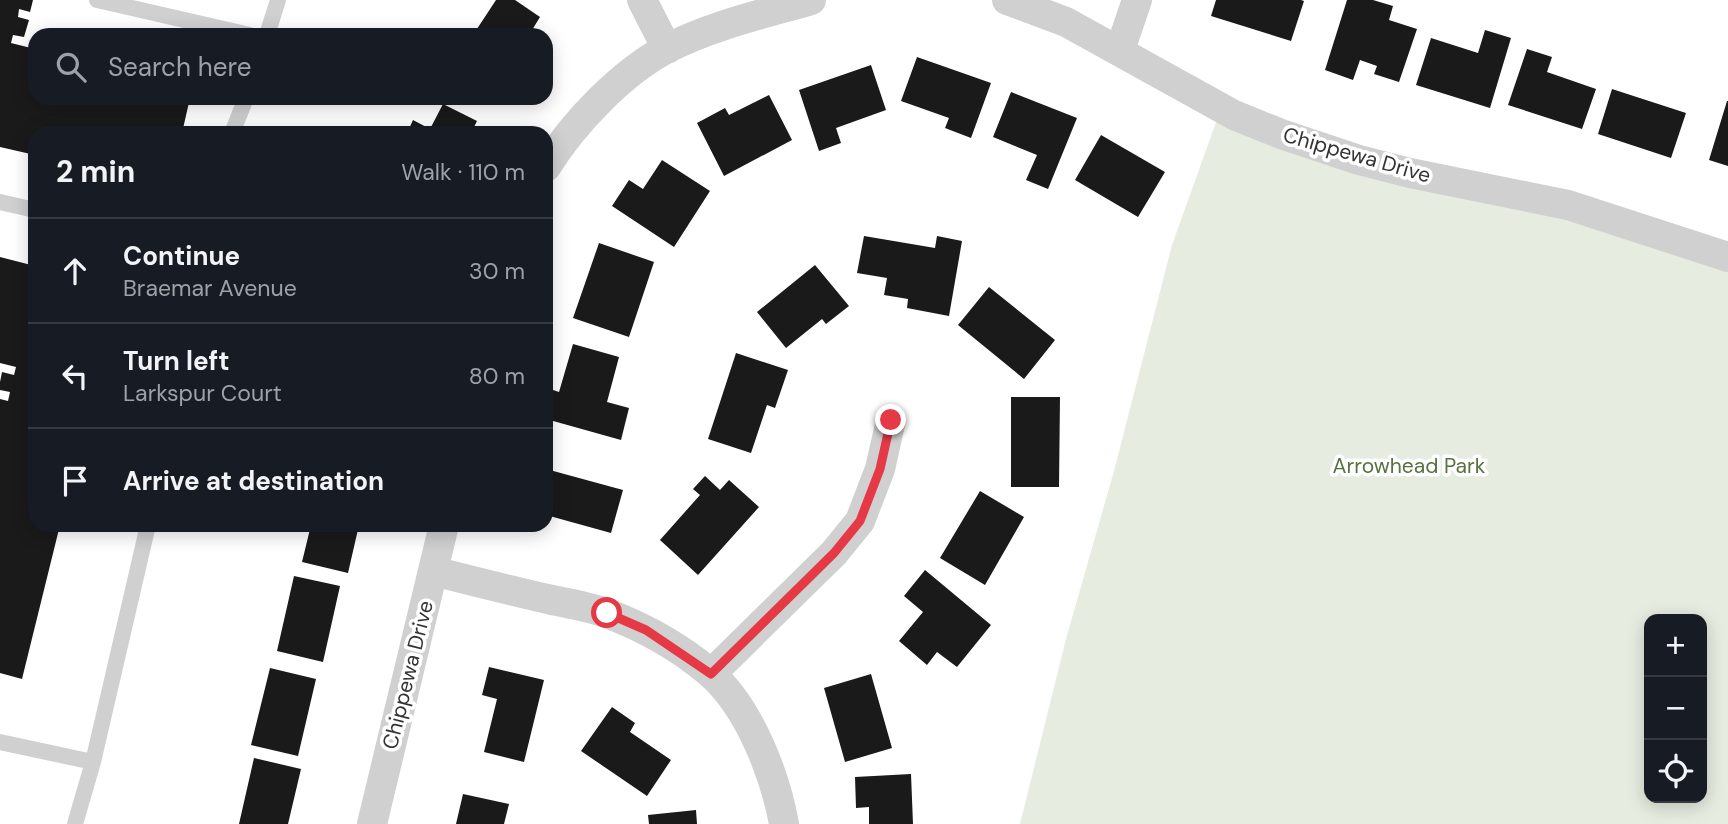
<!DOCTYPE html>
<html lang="en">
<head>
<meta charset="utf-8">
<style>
	body { margin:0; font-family:"DM Sans",sans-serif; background:#20242c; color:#f1f3f6 }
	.controls { position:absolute; right:21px; bottom:21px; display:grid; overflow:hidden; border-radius:14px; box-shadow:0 4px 18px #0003 }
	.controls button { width:63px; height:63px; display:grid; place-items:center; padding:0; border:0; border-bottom:2px solid #363941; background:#171b24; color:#f1f3f6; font:35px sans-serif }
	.stop { position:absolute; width:21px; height:21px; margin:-16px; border:5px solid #e63946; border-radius:50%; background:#fff }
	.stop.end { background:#e63946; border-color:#fff; box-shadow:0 2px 7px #0008 }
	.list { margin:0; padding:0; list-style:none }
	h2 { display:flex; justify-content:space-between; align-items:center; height:91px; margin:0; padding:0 28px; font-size:30px }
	h2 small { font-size:23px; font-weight:400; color:#9ea1a6 }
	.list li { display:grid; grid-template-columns:46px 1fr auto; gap:21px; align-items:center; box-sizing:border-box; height:105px; padding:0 28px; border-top:2px solid #363941 }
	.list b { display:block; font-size:26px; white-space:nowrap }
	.list p { margin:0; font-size:23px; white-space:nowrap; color:#9ea1a6 }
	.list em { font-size:23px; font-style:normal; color:#9ea1a6 }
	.icon { flex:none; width:38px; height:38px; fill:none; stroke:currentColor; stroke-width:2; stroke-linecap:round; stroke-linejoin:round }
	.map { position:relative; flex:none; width:1728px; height:824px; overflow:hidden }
	.search { position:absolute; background:#171b24; box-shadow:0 4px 18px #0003; left:28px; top:28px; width:525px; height:77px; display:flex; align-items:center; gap:18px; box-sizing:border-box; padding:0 24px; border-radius:21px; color:#9ea1a6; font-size:26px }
	.panel { position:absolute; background:#171b24; box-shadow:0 4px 18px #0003; left:28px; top:126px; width:525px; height:406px; border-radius:21px }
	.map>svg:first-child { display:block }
	.green { fill:#e6ecdf; fill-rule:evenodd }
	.building { fill:#1a1a1a }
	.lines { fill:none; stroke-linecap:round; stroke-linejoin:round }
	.service { stroke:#d0d0d0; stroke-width:16 }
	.minor { stroke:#d0d0d0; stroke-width:30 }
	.route { stroke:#e63946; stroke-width:9 }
	.labels { text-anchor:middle; stroke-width:7; stroke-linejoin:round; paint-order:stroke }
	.street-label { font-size:21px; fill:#333; stroke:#fff }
	.park-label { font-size:21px; fill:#56703f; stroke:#fff }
</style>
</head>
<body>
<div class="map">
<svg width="1728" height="824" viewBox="0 0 1728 824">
	<rect width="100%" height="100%" fill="#fff"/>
	<!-- green -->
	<path class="green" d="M1220 111 1728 257V824H1020L1066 639 1114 471 1172 245ZM1649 619H1702V798H1649Z"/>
	<!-- building -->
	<path class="building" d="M0 0H33L30 12 19 9 18 17 29 20 24 37 13 35 11 43 35 49V98H190L182 133H35V155L0 147Z
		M496 0H515L540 17 529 35H473Z
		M1216 0H1301L1304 1 1291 41 1211 16Z
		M1347 0H1373L1393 6 1389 20 1417 29 1399 82 1374 74 1377 66 1360 60 1353 80 1325 70Z
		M1485 30 1511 38 1490 108 1416 85 1431 38 1478 53Z
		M1527 49 1552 57 1547 72 1596 89 1582 129 1508 105Z
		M917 57 991 83 971 138 945 128 949 118 901 101Z
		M871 65 886 110 836 128 841 143 819 151 799 90Z
		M1612 89 1686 113 1671 158 1598 134Z
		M1011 92 1077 118 1048 189 1026 180 1037 155 993 137Z
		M769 95 792 140 724 176 697 123 725 108 729 115Z
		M1727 101H1728V166L1709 160Z
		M443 104 477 121 471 133H407L413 120 430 129Z
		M1101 135 1165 172 1138 217 1075 180Z
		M662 160 710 191 674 247 612 206 629 180 643 189Z
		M864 236 935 248 937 236 962 241 949 316 907 308 908 299 884 295 887 278 857 273Z
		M599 243 654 262 629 337 573 318Z
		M0 257 35 266V525H60L22 679 0 673V399L8 401 10 392 0 390V382L2 372 14 375 16 367 0 363Z
		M815 265 849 306 826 324 822 319 786 348 757 312Z
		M989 287 1055 340 1024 379 958 325Z
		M573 344 619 357 607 402 629 408 621 440 546 419 553 390 559 392Z
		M736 353 788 370 775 408 767 405 751 453 708 439Z
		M1011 397H1060L1059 487H1011Z
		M546 469 623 490 611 533 546 515Z
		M705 476 720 490 729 480 759 507 698 575 660 540 700 495 693 489Z
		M980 491 1024 517 985 585 940 558Z
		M311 525H359L348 573 302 562Z
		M925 570 991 625 957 667 937 652 927 665 899 641 923 612 904 596Z
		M294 576 340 586 323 662 277 651Z
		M489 667 544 680 524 762 484 752 497 699 482 695Z
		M270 668 316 679 298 756 251 745Z
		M871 674 892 748 845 762 824 688Z
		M612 707 635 723 630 732 671 760 647 796 581 751Z
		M254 758 301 769 288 824H239Z
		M911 774 913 824H869V807L856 808 855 777Z
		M463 794 509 804 504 824H456Z
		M696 810 697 824H649L648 815Z"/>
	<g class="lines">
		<!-- service -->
		<path class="service" d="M97 0 250 35
			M267 35 278 0
			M232 133 246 98
			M0 202 35 210
			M0 742 93 762
			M75 824 93 762 148 525"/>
		<!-- minor -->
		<path class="minor" d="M642 0 667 49
			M1007 0 1066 22 1234 115 1281 134 1359 160 1410 173 1568 205 1728 257
			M1120 50 1137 0
			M546 167C573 123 622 72 668 48 713 25 763 14 811 0
			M433 571C473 581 512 591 552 600 571 604 591 607 609 614 645 628 681 648 710 673 749 707 775 774 784 824
			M711 674 834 553 860 521 880 469 891 420
			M372 824 444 525"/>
	</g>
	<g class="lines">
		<!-- route -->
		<path class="route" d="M607 613 646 630 711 674 834 553 860 521 880 469 891 420"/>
	</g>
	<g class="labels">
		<!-- street labels -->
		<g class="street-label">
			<text transform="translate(1357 155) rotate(16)" y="7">Chippewa Drive</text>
			<text transform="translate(408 675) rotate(-76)" y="7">Chippewa Drive</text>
		</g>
		<!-- park labels -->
		<g class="park-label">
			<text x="1409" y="473">Arrowhead Park</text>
		</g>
	</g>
</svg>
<div class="controls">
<button>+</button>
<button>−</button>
<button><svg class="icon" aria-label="locate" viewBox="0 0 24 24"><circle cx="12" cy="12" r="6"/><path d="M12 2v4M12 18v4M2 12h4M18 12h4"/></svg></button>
</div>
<div class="stop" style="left:607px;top:613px"></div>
<div class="stop end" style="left:891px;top:420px"></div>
<div class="search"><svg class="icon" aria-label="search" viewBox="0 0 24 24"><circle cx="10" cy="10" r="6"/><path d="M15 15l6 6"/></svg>Search here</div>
<section class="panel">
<h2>2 min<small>Walk · 110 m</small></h2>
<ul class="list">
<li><svg class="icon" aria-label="ahead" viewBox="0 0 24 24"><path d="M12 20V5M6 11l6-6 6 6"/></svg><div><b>Continue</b><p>Braemar Avenue</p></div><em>30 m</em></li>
<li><svg class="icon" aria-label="left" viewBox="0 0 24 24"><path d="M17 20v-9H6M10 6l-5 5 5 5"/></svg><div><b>Turn left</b><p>Larkspur Court</p></div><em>80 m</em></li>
<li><svg class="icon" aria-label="arrive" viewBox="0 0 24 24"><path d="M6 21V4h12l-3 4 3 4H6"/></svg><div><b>Arrive at destination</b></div></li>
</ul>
</section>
</div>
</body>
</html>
